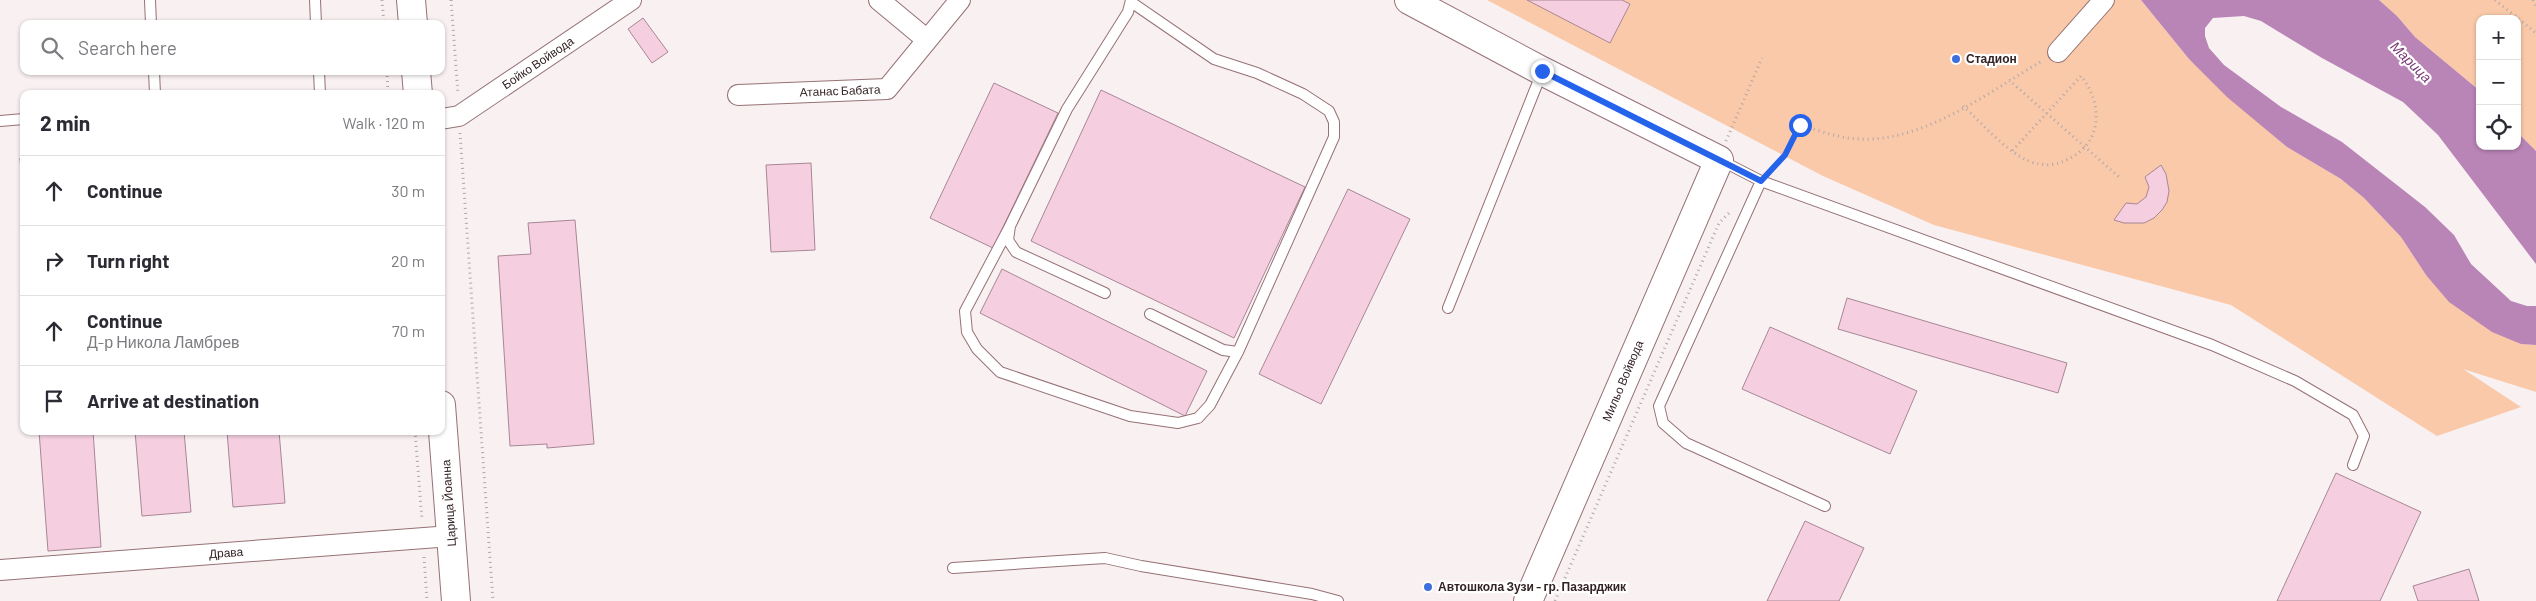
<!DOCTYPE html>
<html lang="en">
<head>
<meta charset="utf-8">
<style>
	body { margin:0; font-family:Barlow,sans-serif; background:#f7f7f7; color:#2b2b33 }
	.controls { position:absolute; right:15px; top:15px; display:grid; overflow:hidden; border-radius:10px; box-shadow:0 1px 4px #0004 }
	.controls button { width:45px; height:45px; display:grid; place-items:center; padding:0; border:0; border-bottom:1px solid #e1e1e2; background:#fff; color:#2b2b33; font:25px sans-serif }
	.stop { position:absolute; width:15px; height:15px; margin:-11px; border:4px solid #2563eb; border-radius:50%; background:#fff }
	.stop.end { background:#2563eb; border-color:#fff; box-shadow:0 1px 5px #0008 }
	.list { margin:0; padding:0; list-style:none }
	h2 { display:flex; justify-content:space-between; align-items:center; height:65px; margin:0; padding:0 20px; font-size:21px }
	h2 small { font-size:16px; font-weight:400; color:#7c7c81 }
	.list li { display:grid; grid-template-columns:32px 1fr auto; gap:15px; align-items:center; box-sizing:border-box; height:70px; padding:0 20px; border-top:1px solid #e1e1e2 }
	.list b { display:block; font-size:19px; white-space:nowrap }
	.list p { margin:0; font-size:16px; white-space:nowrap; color:#7c7c81 }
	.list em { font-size:16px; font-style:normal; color:#7c7c81 }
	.icon { flex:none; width:28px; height:28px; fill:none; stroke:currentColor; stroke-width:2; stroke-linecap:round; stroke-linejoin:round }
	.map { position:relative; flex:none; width:2536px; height:601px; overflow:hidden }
	.search { position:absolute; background:#fff; box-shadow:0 1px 4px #0004; left:20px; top:20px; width:425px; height:55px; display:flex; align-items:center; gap:12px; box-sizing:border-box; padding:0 18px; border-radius:10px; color:#7c7c81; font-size:19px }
	.panel { position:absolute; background:#fff; box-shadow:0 1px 4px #0004; left:20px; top:90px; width:425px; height:345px; border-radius:10px }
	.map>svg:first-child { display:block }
	.green { fill:#f9c9a9 }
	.water { fill:#b984b6 }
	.building { fill:#f5cfe0; stroke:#a88695 }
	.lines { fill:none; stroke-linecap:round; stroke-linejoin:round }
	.lane-casing { stroke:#967175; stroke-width:12 }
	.street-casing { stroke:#967175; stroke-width:22 }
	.secondary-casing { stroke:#967175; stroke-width:30 }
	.path { stroke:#b2a7a8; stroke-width:3; stroke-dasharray:1 4; stroke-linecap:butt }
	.lane { stroke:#fff; stroke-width:10 }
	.street { stroke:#fff; stroke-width:20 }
	.secondary { stroke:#fff; stroke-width:28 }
	.route { stroke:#2563eb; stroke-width:6 }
	.poi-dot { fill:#3d6fdf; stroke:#fff; stroke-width:2 }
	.labels { text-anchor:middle; stroke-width:4.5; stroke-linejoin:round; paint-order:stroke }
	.poi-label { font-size:12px; font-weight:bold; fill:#332325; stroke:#fff; text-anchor:start }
	.street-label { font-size:12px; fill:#332325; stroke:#fff }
	.water-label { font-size:14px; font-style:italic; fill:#7a3978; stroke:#fff }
</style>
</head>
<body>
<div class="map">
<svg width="2536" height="601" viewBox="0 0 2536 601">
	<rect width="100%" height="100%" fill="#f9f0f1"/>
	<!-- green -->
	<path class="green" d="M1487 0H2141L2189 59 2287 147 2341 179 2364 198 2401 237 2426 275 2521 344 2536 345V392L2463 369 2521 407 2437 436 2231 305 1934 225 1823 176Z
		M2379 0H2536V151L2517 132V19H2480V91L2415 37 2397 16Z"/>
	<!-- water -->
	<path class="water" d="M2141 0H2379L2397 16 2415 37 2480 91V146H2517V132L2536 151V264L2438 135 2403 102 2322 58 2261 21 2244 16 2213 18 2205 28V36L2209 48 2224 65 2281 107 2342 142 2425 207 2454 235 2471 264 2511 301 2527 306H2536V345L2521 344 2492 332 2449 302 2426 275 2401 237 2364 198 2341 179 2287 147 2227 97 2189 59Z"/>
	<!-- building -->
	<path class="building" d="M1527 0H1622L1630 4 1610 43Z
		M643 18 668 52 652 63 628 29Z
		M994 83 1058 113 993 248 930 218Z
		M1101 90 1305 187 1234 338 1031 241Z
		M20 158H24V208Z
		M811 163 815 250 771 252 766 165Z
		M2161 165 2166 174 2169 191 2167 202 2162 210 2154 218 2144 223H2124L2114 220 2126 203 2137 204 2146 197 2149 187 2145 177Z
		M1348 189 1410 219 1321 404 1259 374Z
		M575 220 594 444 547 448V444L510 446 498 256 531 254 528 223Z
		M1002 269 1207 371 1185 416 980 313Z
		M1847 298 2067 363 2058 393 1838 329Z
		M1770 327 1917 391 1890 454 1742 389Z
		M39 431H93L101 547 48 551Z
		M135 431H184L191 512 142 516Z
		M227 431H279L285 503 233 507Z
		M2336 473 2421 512 2380 601H2277Z
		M1805 521 1864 548 1839 601H1767Z
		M2469 569 2479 601H2418L2413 586Z"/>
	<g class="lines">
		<!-- lane casing -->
		<g class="lane-casing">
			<path id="lane" d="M150 0 151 24
				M315 0 316 24
				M1131 2 1214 59 1257 73 1303 94 1329 111 1334 122V137L1238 352 1223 350 1150 314
				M154 71 155 94
				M319 71 320 94
				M0 121 24 119
				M1720 160 1761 181 2212 345 2295 381 2353 415 2364 436 2353 465
				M1761 181 1659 406 1663 423 1686 443 1825 506
				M1010 226 965 311 967 332 977 349 1000 372 1130 416 1178 423 1198 418 1210 405 1238 352
				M1105 293 1016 252 1008 240 1010 226 1067 109 1128 12 1131 0
				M1448 308 1542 72
				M953 568 1105 558 1141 566 1312 594 1338 601"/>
		</g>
		<!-- street casing -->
		<g class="street-casing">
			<path id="street" d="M879 0 926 39
				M2058 52 2104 0
				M738 95 887 89 960 0
				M441 119 459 116 631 0
				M0 570 451 536"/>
		</g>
		<!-- secondary casing -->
		<g class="secondary-casing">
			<path id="secondary" d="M411 0 413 24
				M1409 0 1542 71 1719 160 1528 601
				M416 71 418 94
				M441 405 456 601"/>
		</g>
		<!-- path -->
		<path class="path" d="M382 0 384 24
			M451 0 458 94
			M2495 0 2536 33
			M2533 0 2536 7
			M387 71 388 94
			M2009 80 2119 177
			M1963 106C1983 124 2013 160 2039 164 2049 166 2059 164 2068 159 2103 143 2103 103 2081 76L2012 151
			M460 133 493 601
			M1726 141 1762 58
			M1770 171 1785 155 1800 125C1815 129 1832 136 1848 138 1917 148 1985 94 2042 61
			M415 431 422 520
			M424 557 427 601
			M1555 601 1719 223 1731 211"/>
		<!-- lane -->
		<use href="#lane" class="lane"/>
		<!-- street -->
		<use href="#street" class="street"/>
		<!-- secondary -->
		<use href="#secondary" class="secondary"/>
	</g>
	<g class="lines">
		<!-- route -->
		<path class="route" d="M1542 71 1761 181 1785 155 1800 125"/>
	</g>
	<!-- markers -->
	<g class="poi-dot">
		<circle cx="1956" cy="59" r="5"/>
		<circle cx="1428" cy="587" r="5"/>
	</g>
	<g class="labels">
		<!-- poi labels -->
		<g class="poi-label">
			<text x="1966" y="63">Стадион</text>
			<text x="1438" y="591">Автошкола Зузи - гр. Пазарджик</text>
		</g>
		<!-- street labels -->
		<g class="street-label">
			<text transform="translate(538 63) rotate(-34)" y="4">Бойко Войвода</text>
			<text transform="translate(840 91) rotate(-2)" y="4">Атанас Бабата</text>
			<text transform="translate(1623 381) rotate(-67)" y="4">Мильо Войвода</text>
			<text transform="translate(449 503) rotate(-94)" y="4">Царица Йоанна</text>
			<text transform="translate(226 553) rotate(-4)" y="4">Драва</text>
		</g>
		<!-- water labels -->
		<g class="water-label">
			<text transform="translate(2411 62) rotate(45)" y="5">Марица</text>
		</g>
	</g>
</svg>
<div class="controls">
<button>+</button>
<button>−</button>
<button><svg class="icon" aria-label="locate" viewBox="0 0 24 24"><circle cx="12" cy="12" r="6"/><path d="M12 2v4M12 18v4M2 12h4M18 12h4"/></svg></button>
</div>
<div class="stop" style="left:1800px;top:125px"></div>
<div class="stop end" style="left:1542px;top:71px"></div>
<div class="search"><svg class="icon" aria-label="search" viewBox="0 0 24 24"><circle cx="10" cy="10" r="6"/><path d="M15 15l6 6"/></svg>Search here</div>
<section class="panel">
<h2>2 min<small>Walk · 120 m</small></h2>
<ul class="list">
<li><svg class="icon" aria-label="ahead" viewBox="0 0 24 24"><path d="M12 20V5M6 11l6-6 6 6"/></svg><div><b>Continue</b></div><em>30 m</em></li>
<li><svg class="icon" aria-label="right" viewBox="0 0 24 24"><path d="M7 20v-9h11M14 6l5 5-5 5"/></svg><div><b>Turn right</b></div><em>20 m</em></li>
<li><svg class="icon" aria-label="ahead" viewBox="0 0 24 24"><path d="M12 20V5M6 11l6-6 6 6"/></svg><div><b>Continue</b><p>Д-р Никола Ламбрев</p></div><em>70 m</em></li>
<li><svg class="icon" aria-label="arrive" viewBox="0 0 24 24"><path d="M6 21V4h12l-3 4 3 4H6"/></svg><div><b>Arrive at destination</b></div></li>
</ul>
</section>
</div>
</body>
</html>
